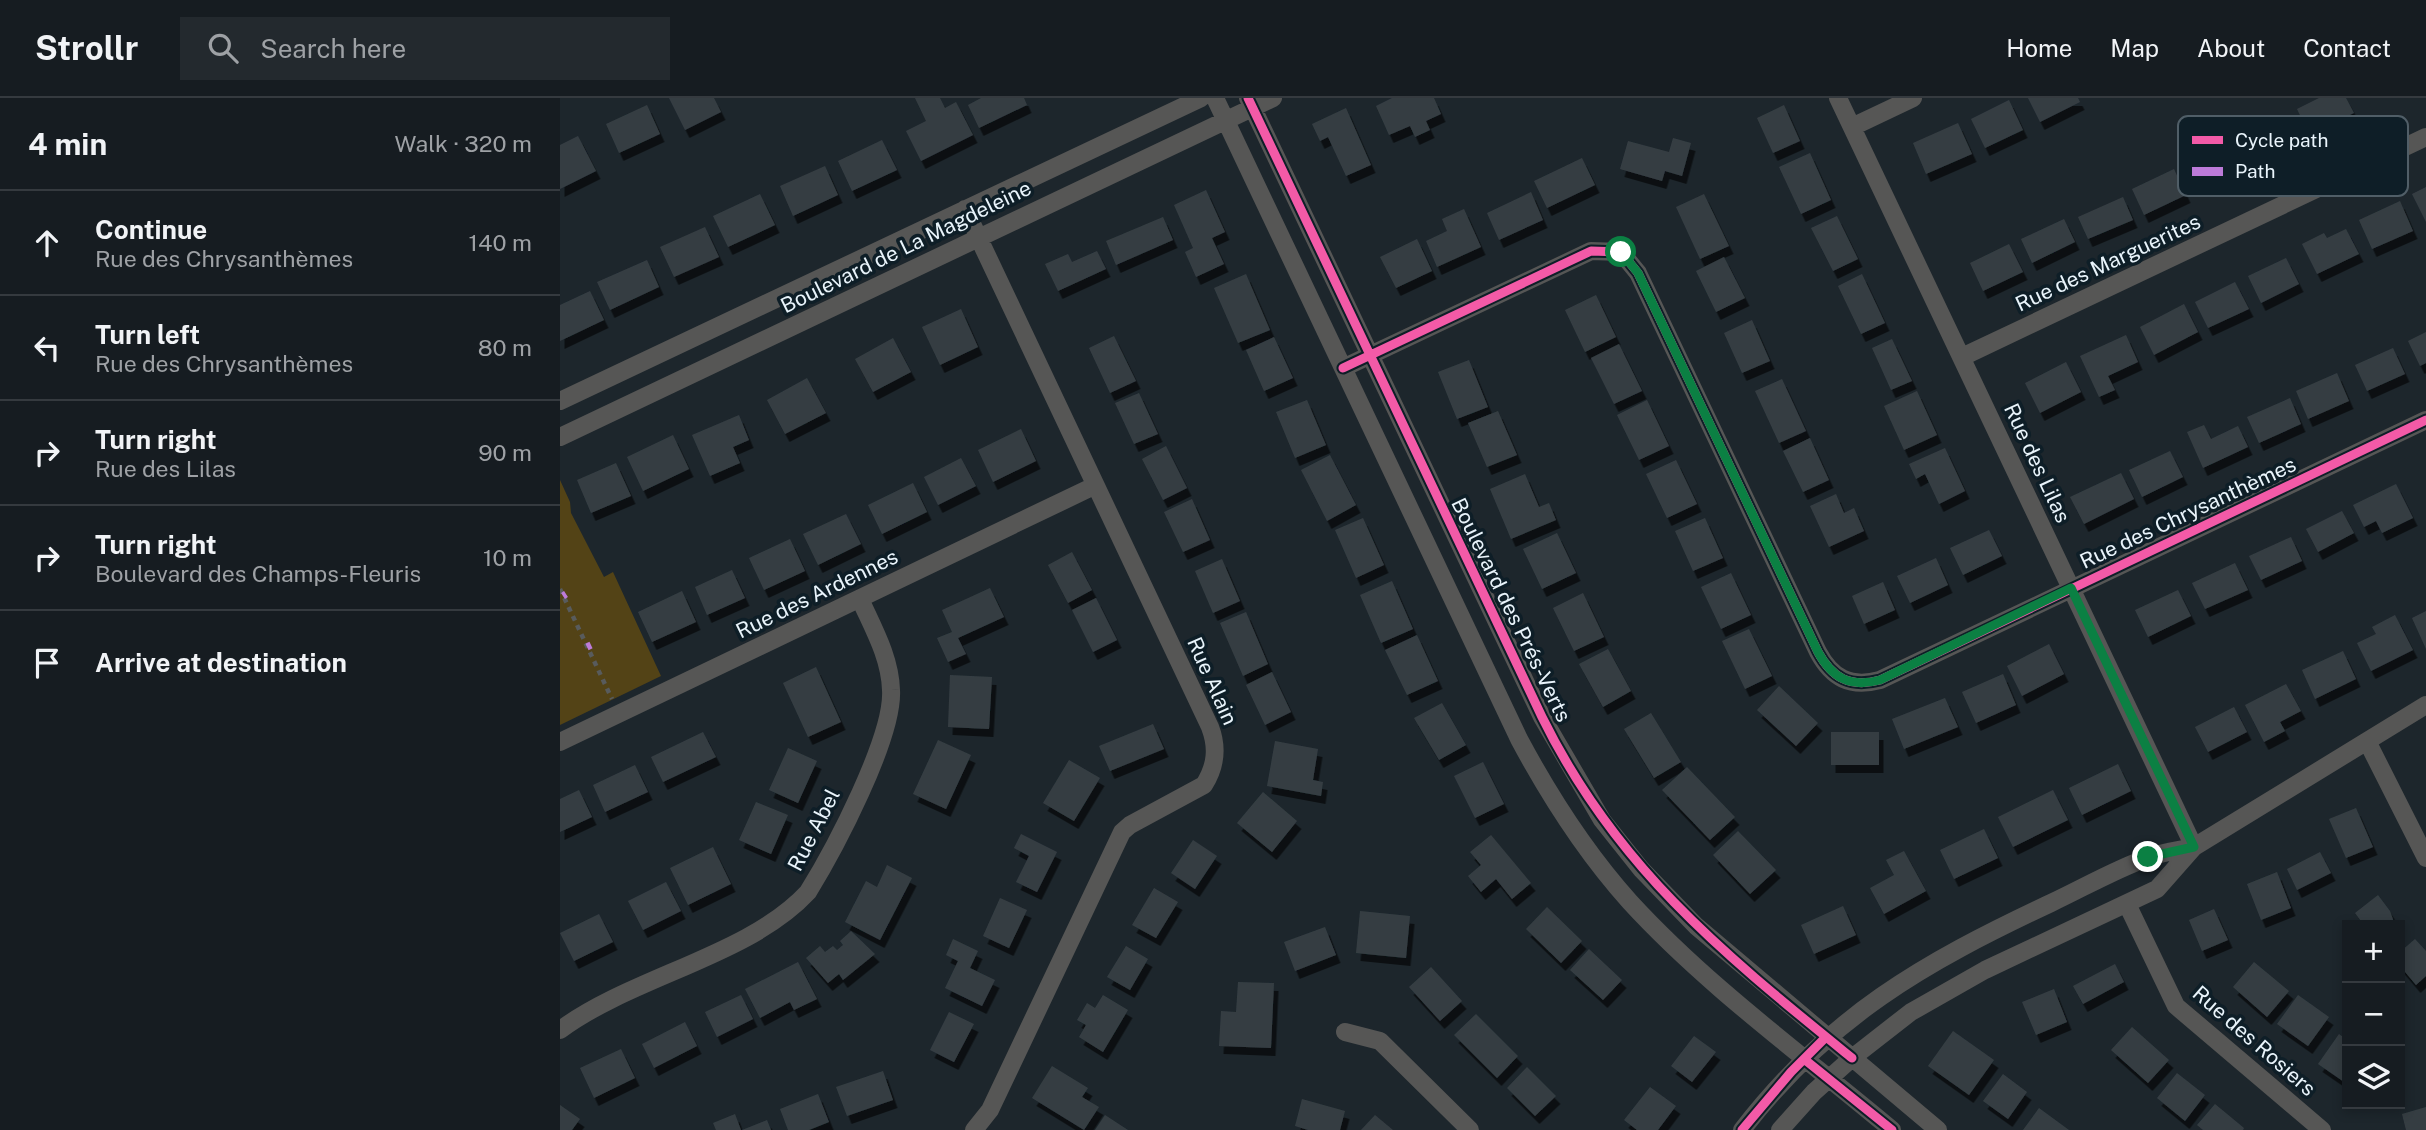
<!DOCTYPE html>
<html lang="en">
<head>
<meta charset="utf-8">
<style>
	body { margin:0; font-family:"Public Sans",sans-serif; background:#23292e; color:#f1f3f6 }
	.controls { position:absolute; right:21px; bottom:21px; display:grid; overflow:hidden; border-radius:0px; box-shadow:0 4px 10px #0003 }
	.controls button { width:63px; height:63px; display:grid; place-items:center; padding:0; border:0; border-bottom:2px solid #353a3f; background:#161c21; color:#f1f3f6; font:35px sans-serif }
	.stop { position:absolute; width:21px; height:21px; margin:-16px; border:5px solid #0b8043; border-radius:50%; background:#fff }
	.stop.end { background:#0b8043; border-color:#fff; box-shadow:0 2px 7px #0008 }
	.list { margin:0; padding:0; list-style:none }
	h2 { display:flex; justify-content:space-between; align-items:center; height:91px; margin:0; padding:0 28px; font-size:30px }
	h2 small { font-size:23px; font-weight:400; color:#9ea1a5 }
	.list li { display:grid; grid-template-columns:46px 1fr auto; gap:21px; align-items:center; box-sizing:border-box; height:105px; padding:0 28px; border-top:2px solid #353a3f }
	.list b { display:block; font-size:26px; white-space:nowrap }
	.list p { margin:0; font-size:23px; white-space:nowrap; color:#9ea1a5 }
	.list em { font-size:23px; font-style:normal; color:#9ea1a5 }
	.icon { flex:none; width:38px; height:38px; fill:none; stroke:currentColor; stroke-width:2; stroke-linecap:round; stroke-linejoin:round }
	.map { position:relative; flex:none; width:1866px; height:1032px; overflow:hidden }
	header { display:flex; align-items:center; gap:42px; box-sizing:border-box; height:98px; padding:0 35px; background:#161c21; border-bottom:2px solid #353a3f }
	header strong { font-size:33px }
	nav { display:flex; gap:38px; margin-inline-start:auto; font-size:24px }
	.search { width:490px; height:63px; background:#23292e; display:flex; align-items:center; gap:18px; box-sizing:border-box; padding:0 24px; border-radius:0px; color:#9ea1a5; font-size:26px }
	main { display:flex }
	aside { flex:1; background:#161c21 }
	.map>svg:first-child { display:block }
	.green { fill:#534316 }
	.building { fill:#353e43; filter:url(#shadow) }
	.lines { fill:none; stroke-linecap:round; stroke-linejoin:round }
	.path { stroke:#585b5c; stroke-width:4.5; stroke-dasharray:5 5; stroke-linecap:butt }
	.street { stroke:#565655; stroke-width:18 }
	.quiet { stroke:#bd7bd9; stroke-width:7; stroke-dasharray:14 7; stroke-linecap:butt }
	.cycleway-casing { stroke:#0e1e27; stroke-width:13 }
	.cycleway { stroke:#f35aa7; stroke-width:9 }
	.route { stroke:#0b8043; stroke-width:9 }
	.labels { text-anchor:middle; stroke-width:7; stroke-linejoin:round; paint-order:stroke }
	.street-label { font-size:21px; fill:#e9f4fb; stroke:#0e1e27 }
	.key { fill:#0e1e27; stroke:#505e67; stroke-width:2 }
	.key-label { font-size:19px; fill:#e9f4fb }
</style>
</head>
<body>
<header>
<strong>Strollr</strong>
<div class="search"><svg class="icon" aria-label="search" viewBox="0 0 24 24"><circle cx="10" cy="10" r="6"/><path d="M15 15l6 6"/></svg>Search here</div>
<nav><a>Home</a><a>Map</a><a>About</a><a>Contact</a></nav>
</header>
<main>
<aside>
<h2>4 min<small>Walk · 320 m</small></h2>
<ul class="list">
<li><svg class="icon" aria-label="ahead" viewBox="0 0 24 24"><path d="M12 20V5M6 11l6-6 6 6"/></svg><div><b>Continue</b><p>Rue des Chrysanthèmes</p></div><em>140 m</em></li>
<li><svg class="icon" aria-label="left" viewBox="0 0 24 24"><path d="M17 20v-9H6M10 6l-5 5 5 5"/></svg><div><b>Turn left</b><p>Rue des Chrysanthèmes</p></div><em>80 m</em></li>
<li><svg class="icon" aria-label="right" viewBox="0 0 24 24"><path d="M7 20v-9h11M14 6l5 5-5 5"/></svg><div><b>Turn right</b><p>Rue des Lilas</p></div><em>90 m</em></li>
<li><svg class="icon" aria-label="right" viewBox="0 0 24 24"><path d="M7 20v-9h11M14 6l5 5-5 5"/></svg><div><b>Turn right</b><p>Boulevard des Champs-Fleuris</p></div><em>10 m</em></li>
<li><svg class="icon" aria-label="arrive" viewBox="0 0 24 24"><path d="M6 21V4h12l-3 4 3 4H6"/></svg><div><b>Arrive at destination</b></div></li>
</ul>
</aside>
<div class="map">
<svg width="1866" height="1032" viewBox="0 0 1866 1032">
	<defs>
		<filter id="shadow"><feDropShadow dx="4.5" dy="8" stdDeviation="0" flood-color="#0009"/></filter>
	</defs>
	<rect width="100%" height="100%" fill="#1d262c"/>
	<!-- green -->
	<path class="green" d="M0 382 10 404 11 415 44 479 53 474 101 578 0 627Z"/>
	<!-- building -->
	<path class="building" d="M109 0H154L161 14 125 32Z
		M355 0H380L385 10 396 4 413 37 361 63 346 33 366 23Z
		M421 0H464L467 7 419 30 408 7Z
		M832 0H874L881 16 866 23 870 32 855 39 850 28 829 37 816 8Z
		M1468 0H1518L1520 4 1480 24Z
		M1759 0H1786L1794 15 1749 36 1737 11Z
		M1449 2 1463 32 1425 50 1411 21Z
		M87 7 100 36 59 55 46 26Z
		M1224 7 1240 43 1213 55 1197 20Z
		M786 10 811 67 786 78 768 39 760 43 752 26Z
		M1398 25 1412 56 1366 76 1353 45Z
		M18 38 36 73 0 91V47Z
		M1113 40 1131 45 1122 78 1105 73 1102 83 1060 71 1068 43 1109 54Z
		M322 42 337 72 292 93 278 63Z
		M1250 55 1271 102 1241 116 1219 69Z
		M1022 60 1035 87 987 110 974 83Z
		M265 68 278 97 233 118 220 88Z
		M1614 71 1626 97 1584 117 1572 91Z
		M1866 89V124L1852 96Z
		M646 92 665 134 652 140 664 166 636 179 625 154 633 150 614 107Z
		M971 94 983 122 939 142 927 115Z
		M200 96 215 127 168 149 153 118Z
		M1144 96 1169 148 1140 161 1116 109Z
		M1563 99 1573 122 1528 141 1518 119Z
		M1840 103 1853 133 1812 151 1799 122Z
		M904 111 921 149 877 169 866 143 887 133 882 121Z
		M1277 118 1298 161 1273 173 1251 130Z
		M603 119 613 142 556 167 546 143Z
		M1504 121 1515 144 1472 165 1461 141Z
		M145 129 159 159 114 179 100 149Z
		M1786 131 1799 156 1757 176 1742 146 1764 135 1767 140Z
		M857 141 872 173 836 190 820 159Z
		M1449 146 1463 174 1423 193 1410 165Z
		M537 153 546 171 498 193 485 166 508 156 512 164Z
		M1164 159 1185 200 1156 214 1136 173Z
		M1726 160 1739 186 1701 205 1688 178Z
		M87 162 99 189 50 212 37 184Z
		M686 176 710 232 678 245 654 190Z
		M1302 176 1325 225 1301 236 1278 188Z
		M1675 184 1689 211 1648 230 1635 204Z
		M30 193 44 222 0 243V207Z
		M1036 197 1056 239 1025 254 1005 212Z
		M1624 206 1638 234 1594 257 1580 229Z
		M401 211 418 249 380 267 362 229Z
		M1192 222 1210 263 1182 275 1164 235Z
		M1866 234V265L1860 268 1848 243Z
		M1566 237 1578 264 1548 278 1555 292 1539 299 1520 258Z
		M554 238 576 283 550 295 529 250Z
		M714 239 733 280 704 293 686 252Z
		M333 240 351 274 313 294 295 261Z
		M1332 241 1352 283 1331 292 1312 250Z
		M1059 246 1082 293 1054 306 1031 260Z
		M1833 250 1845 276 1807 293 1795 267Z
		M909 262 928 309 897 321 878 274Z
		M1506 264 1521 294 1480 315 1465 285Z
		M1777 275 1789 303 1748 321 1736 293Z
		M247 280 266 315 225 336 207 302Z
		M1222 281 1246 333 1219 345 1195 293Z
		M1357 293 1377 337 1344 352 1324 308Z
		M579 295 598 336 574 346 555 305Z
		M1730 300 1741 326 1699 345 1687 319Z
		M747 302 766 347 735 360 716 314Z
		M1087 302 1109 348 1079 362 1057 317Z
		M938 313 957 357 927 369 908 325Z
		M179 317 189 342 173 349 180 365 150 378 132 337Z
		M1644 327 1651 341 1678 328 1688 349 1643 370 1627 334Z
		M461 331 476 363 433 384 418 352Z
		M113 337 129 371 83 393 67 359Z
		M1250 340 1269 382 1243 394 1223 353Z
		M606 348 627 390 603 402 582 361Z
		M1385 350 1405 393 1379 406 1365 376 1356 381 1349 366Z
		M1610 353 1623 379 1582 399 1569 372Z
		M770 357 796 407 767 423 741 372Z
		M401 360 416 388 378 407 364 379Z
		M1116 362 1137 406 1107 420 1086 376Z
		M56 365 71 398 31 415 17 382Z
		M1561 375 1574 401 1524 426 1510 399Z
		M965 376 979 409 989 405 996 422 951 441 930 391Z
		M353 385 367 414 322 436 308 407Z
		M1836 386 1853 420 1822 435 1816 423 1804 429 1793 407Z
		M1276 396 1284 415 1294 410 1304 433 1269 449 1250 408Z
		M632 401 650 442 623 454 604 414Z
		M1782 413 1794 435 1758 454 1746 431Z
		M286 416 301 446 258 467 243 436Z
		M803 420 824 467 796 480 775 432Z
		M1145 420 1163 460 1133 473 1115 433Z
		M1429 432 1442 458 1403 477 1390 450Z
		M997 435 1016 475 982 491 963 451Z
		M1731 439 1742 463 1701 482 1689 458Z
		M230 441 245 473 204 492 189 460Z
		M512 454 532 492 508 505 488 467Z
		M1376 460 1388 487 1350 505 1337 478Z
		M662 461 680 503 653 515 635 473Z
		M1675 465 1688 492 1645 511 1632 485Z
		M172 472 185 500 147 517 135 489Z
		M1171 475 1191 517 1161 531 1141 489Z
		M832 483 853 531 821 545 800 497Z
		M1323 484 1335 512 1304 526 1292 498Z
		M430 490 444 519 398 540 406 556 388 564 377 540 392 534 382 512Z
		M1618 492 1631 518 1588 539 1575 512Z
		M122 493 136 524 92 544 78 514Z
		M1023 495 1044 539 1014 553 993 510Z
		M536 500 557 542 533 554 512 512Z
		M1866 513V551L1852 520Z
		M686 514 708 566 683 578 660 525Z
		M1835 517 1853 552 1811 573 1797 545 1816 536 1812 529Z
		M1189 531 1212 578 1185 591 1162 543Z
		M857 537 878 583 847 597 825 552Z
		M1489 546 1504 576 1462 598 1447 568Z
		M1048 551 1071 593 1043 609 1019 566Z
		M1783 553 1796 581 1755 601 1742 572Z
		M256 569 281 624 248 639 223 585Z
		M712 574 731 614 705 627 686 587Z
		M1443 576 1456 607 1416 625 1402 594Z
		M390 577 432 579 429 631 388 629Z
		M1726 586 1741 613 1720 624 1725 633 1704 644 1685 607Z
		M1219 588 1258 625 1236 648 1197 612Z
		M1385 600 1398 629 1344 651 1332 621Z
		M882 605 906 647 879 662 854 620Z
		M1674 609 1687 634 1648 654 1635 629Z
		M1091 615 1121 664 1094 680 1064 631Z
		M593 626 604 651 550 673 539 648Z
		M143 634 156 659 103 684 91 659Z
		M1271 634H1319V667H1271Z
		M378 642 411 657 386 711 353 696Z
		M715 643 758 651 753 682 763 684 761 698 707 688Z
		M228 650 257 663 238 705 209 692Z
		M509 662 540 680 514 723 483 705Z
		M923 664 944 706 915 720 894 678Z
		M1558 666 1571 693 1522 717 1509 690Z
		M75 667 88 694 45 714 33 687Z
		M1127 669 1175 719 1150 742 1102 692Z
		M19 692 32 719 0 734V701Z
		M1493 692 1508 722 1453 749 1438 719Z
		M703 694 737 723 712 754 677 725Z
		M196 704 228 717 211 756 179 742Z
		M1796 710 1813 749 1786 760 1769 721Z
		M1424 731 1438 760 1394 781 1380 752Z
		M1178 733 1216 772 1190 796 1153 757Z
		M461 736 497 754 477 794 456 784 469 758 454 750Z
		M931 737 971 785 952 801 936 781 921 794 908 778 921 767 910 754Z
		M633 742 657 758 635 791 611 775Z
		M153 749 171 786 128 807 110 770Z
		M1344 753 1366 793 1324 816 1310 790 1334 777 1326 762Z
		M1760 754 1771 775 1737 792 1727 771Z
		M327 767 352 780 320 842 285 824 306 783 317 789Z
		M1717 774 1731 810 1701 822 1687 786Z
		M106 784 121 813 83 832 68 803Z
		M594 790 618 804 596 840 572 827Z
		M1818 797 1830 813 1835 827H1804L1795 815Z
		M440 800 467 812 449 850 423 838Z
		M1283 808 1296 837 1254 856 1241 827Z
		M987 809 1022 843 1001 865 966 831Z
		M1654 811 1668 842 1642 853 1629 822Z
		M800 813 850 818 846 860 796 855Z
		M39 816 53 844 14 863 0 835Z
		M765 829 776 857 735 873 724 844Z
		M291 833 315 856 283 882 279 876 268 885 246 860 260 848 265 854 273 848 277 852 283 847 280 843Z
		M393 841 418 853 410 870 435 882 422 908 385 890 398 863 386 857Z
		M1855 841 1866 853V878L1856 887 1840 868V854Z
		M566 848 588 861 570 892 547 879Z
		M1029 851 1062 882 1043 902 1010 872Z
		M238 864 257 901 234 912 230 904 200 920 185 891Z
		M1694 864 1729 893 1707 919 1673 889Z
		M1555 866 1564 884 1523 906 1513 888Z
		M871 869 902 903 880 923 849 889Z
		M678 884 714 885 711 950 659 948 661 913 676 914Z
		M1494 891 1507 924 1476 937 1462 904Z
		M181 897 193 921 157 939 145 914Z
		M543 897 568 912 543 954 519 939 526 927 517 922 527 905 535 910Z
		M1738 897 1769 919 1748 948 1717 926Z
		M389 914 414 926 394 964 370 952Z
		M916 916 958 958 937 980 894 937Z
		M125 924 137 948 94 970 82 946Z
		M1572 929 1609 962 1588 985 1551 952Z
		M1393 933 1434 962 1409 997 1368 968Z
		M1779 936 1787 942V986L1758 966Z
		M1134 938 1156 954 1132 984 1111 968Z
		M61 951 75 980 34 1000 20 970Z
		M492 968 528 990 522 999 539 1009 524 1032 472 1000Z
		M967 969 996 998 975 1018 947 990Z
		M323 973 333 1002 287 1018 276 989Z
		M1617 975 1645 997 1625 1023 1597 1000Z
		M1443 976 1467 994 1448 1021 1423 1003Z
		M1090 989 1116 1008 1098 1032H1077L1064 1022Z
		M258 996 269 1024 249 1032H228L220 1011Z
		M742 1001 785 1013 780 1032H748L735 1028Z
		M1655 1006 1684 1030 1683 1032H1643L1637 1027Z
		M0 1007 20 1021 12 1032H0Z
		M1866 1009V1032H1846L1842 1016Z
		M1479 1010 1509 1032H1463Z
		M175 1016 181 1032H156L153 1025Z
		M545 1017 568 1032H535Z
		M815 1017 833 1032H801Z
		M207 1022 211 1032H182Z"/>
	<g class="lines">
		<!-- path -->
		<path class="path" d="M0 491 52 601"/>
		<!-- street -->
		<path class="street" d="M655 0 959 641C990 699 1026 755 1070 804 1148 889 1244 958 1332 1032
			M688 0 982 619 1042 722 1081 771 1136 828 1378 1032
			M1278 0 1634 749
			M1292 29 1353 0
			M405 111 650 629C658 650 656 668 644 687L570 727 562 734 430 1012 414 1032
			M1402 259 1866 39
			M783 270 1031 153 1061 154 1078 175 1258 554C1272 580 1290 590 1320 582L1866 322
			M0 303 641 0
			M0 339 713 0
			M1807 643 1866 760
			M0 644 534 388
			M1567 806 1616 908 1762 1032
			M0 932C73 878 189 858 248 794 274 752 334 639 331 592 330 559 313 530 300 501
			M785 934 820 943 910 1032
			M1182 1032C1270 918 1363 865 1491 805 1523 790 1554 772 1587 760 1602 754 1619 752 1634 749
			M1220 1032 1254 994 1292 960 1351 914 1425 872 1597 791 1634 749 1866 607"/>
		<!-- quiet -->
		<path class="quiet" d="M3 498 6 496
			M27 549 31 547"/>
		<!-- cycleway casing -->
		<g class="cycleway-casing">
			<path id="cycleway" d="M688 0 982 619C1057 771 1164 856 1292 960
				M783 270 1031 153 1061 154 1078 175 1258 554C1272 580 1290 590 1320 582L1866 322
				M1244 961 1332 1032
				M1182 1032 1231 974 1266 939"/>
		</g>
		<!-- cycleway -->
		<use href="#cycleway" class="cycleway"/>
	</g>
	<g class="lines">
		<!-- route -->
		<path class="route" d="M1061 154 1078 175 1258 554C1272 580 1290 590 1320 582L1511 490 1634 749 1588 759"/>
	</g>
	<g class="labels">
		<!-- street labels -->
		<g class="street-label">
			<text transform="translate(346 149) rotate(-26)" y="7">Boulevard de La Magdeleine</text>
			<text transform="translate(1548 165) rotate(-25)" y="7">Rue des Marguerites</text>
			<text transform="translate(1477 365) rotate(65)" y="7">Rue des Lilas</text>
			<text transform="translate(1628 415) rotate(-25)" y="7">Rue des Chrysanthèmes</text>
			<text transform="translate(257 496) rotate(-26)" y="7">Rue des Ardennes</text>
			<text transform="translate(951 512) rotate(64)" y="7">Boulevard des Prés-Verts</text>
			<text transform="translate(652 583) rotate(66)" y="7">Rue Alain</text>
			<text transform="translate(254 732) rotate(-63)" y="7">Rue Abel</text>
			<text transform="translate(1694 943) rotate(41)" y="7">Rue des Rosiers</text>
		</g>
	</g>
	<!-- legend -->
	<rect x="1618" y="18" width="230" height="80" rx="10" class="key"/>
	<rect x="1632" y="38" width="31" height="8" fill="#f35aa7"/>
	<rect x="1632" y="69" width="31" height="9" fill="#bd7bd9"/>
	<g class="key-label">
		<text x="1675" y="49">Cycle path</text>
		<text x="1675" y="80">Path</text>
	</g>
</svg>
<div class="controls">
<button>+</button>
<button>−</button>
<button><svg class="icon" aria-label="layers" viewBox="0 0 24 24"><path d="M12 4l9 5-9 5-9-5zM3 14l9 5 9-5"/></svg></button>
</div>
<div class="stop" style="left:1061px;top:154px"></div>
<div class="stop end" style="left:1588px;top:759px"></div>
</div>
</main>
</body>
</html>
